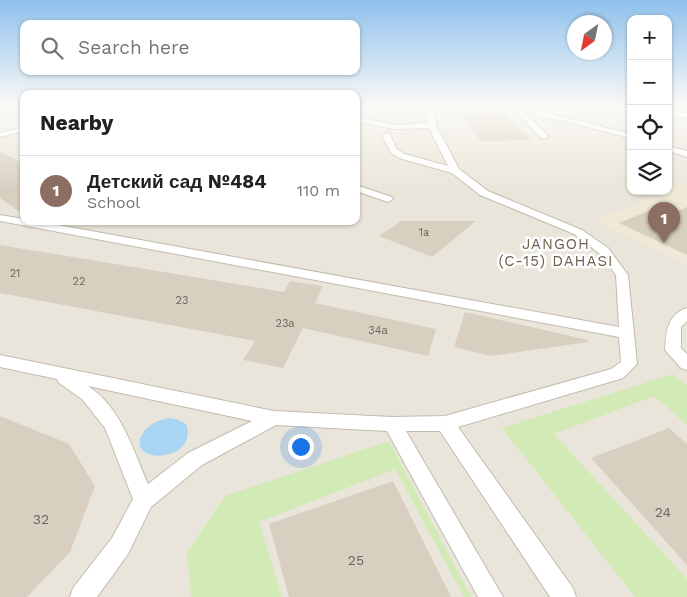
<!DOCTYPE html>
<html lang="en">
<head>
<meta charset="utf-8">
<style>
	body { margin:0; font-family:"Work Sans",sans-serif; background:#f6f6f6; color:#202124 }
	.controls { position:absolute; right:15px; top:15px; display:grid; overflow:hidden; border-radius:10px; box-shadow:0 1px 4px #0004 }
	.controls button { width:45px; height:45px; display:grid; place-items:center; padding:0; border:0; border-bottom:1px solid #e0e0e0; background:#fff; color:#202124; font:25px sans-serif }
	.compass { position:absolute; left:567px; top:15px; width:45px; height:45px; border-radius:50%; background:#fff; box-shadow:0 1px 4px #0004; rotate:213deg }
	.you { position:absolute; left:300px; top:446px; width:18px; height:18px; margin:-12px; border:4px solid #fff; border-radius:50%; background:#1a73e8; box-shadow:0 0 0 8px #1a73e833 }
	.badge { display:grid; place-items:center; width:32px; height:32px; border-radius:50%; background:#0f766e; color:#fff; font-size:16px; font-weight:700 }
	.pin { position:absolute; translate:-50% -41px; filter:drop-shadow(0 1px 2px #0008) }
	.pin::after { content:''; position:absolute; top:26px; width:18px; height:15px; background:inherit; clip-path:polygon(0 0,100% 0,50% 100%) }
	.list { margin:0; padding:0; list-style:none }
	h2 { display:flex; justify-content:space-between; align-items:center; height:65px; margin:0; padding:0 20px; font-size:21px }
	h2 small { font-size:16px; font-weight:400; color:#757577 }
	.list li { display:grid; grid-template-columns:32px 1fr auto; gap:15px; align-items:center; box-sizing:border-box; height:70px; padding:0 20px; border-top:1px solid #e0e0e0 }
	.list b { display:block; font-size:19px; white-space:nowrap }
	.list p { margin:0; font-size:16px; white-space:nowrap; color:#757577 }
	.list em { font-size:16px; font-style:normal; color:#757577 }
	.icon { flex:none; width:28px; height:28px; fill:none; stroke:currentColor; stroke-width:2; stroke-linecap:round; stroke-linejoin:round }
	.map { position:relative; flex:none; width:687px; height:597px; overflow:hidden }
	.search { position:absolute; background:#fff; box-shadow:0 1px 4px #0004; left:20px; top:20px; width:340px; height:55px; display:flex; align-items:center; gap:12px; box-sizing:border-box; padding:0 18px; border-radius:10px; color:#757577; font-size:19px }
	.panel { position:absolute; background:#fff; box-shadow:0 1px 4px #0004; left:20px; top:90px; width:340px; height:135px; border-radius:10px }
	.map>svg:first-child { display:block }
	.residential { fill:#eae5da }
	.education { fill:#efe8d6 }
	.green { fill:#d2eab5 }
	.water { fill:#a9d4f2 }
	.building { fill:#d8cfc1 }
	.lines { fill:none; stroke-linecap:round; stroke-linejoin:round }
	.service-casing { stroke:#c2bbae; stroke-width:2 }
	.service { fill:#fff; fill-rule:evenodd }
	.labels { text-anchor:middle; stroke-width:5; stroke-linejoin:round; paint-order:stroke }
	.number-label { font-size:11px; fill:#6e675b }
	.near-number-label { font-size:14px; fill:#6e675b }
	.neighbourhood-label { font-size:15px; letter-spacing:1px; fill:#6e6250; stroke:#fff }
</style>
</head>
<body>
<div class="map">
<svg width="687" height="597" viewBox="0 0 687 597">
	<rect width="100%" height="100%" fill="#f6f3ec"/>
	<!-- residential -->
	<path class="residential" d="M0 107H24V221H356V107H631V191H668V107H687V597H0Z"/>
	<!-- education -->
	<path class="education" d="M687 182V264L593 221 668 191Z"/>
	<!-- green -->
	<path class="green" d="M673 374 687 385V425L654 396 554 434 687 579V597H635L502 428Z
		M389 441 471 597H464L395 469 259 522 282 597H191L187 552 225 496Z"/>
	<!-- water -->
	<path class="water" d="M169 418 176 419 186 424C200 463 123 466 143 433 149 424 159 420 169 418Z"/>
	<!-- building -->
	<path class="building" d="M454 107H498L531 140 481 141Z
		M0 151 24 164V215L0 198Z
		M687 207V255L619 223 651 210 667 216Z
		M401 221H476L432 257 379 236Z
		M0 245 284 292 290 281 323 286 315 303 436 329 428 356 303 328 283 368 243 360 255 341 0 293Z
		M465 312 588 340V342L490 356 454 347Z
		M0 416 69 444 95 486 70 552 27 597H0Z
		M669 428 687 444V565L591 458Z
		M393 481 451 597H289L269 524Z"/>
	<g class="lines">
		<!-- service casing -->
		<g class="service-casing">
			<path id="service" d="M427 107H433L436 125 459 169 488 191 582 230 608 248 628 275 637 364 623 378 458 427 573 588 576 597H550L440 431H406L503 597H478L387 431 276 425 202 465 151 507 128 554 97 597H70L73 588 112 538 133 499 105 428 82 399 59 383 57 379 0 367V355L274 411 392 417 445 416 611 369 621 362 619 337 0 221V215L24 219V221H36L619 327 616 275 600 254 574 234 480 195 452 173 399 158 391 153 382 135 389 133 397 149 405 154 448 166 429 128 394 129 356 121V117L394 125 428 123ZM88 386 252 421 188 453 148 484C133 450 121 407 88 386Z
				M512 107H524L631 134V138L523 111 549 137 542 139Z
				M668 109 687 114V118L668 113Z
				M24 127V131L0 137V133Z
				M668 146 687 151V157L668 151Z
				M356 185 392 197 393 199 388 202 356 191Z
				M687 308V321L681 327V348L687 354V370L681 368 665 350C666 333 667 314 687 308Z"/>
		</g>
		<!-- service -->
		<use href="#service" class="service"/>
	</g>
	<!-- sky -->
	<linearGradient id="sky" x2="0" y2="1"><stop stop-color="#8fc1ec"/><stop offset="0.56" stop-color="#fbfaf6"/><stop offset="1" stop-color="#fbfaf6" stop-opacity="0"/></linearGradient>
	<rect width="687" height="190" fill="url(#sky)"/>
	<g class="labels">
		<!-- number labels -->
		<g class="number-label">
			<text x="424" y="236">1a</text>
			<text x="15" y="277">21</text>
			<text x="79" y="285">22</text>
			<text x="182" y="304">23</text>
			<text x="285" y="327">23а</text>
			<text x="378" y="334">34а</text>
		</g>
		<!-- near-number labels -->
		<g class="near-number-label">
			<text x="663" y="517">24</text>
			<text x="41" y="524">32</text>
			<text x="356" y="565">25</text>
		</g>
		<!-- neighbourhood labels -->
		<g class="neighbourhood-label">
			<text x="556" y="249">JANGOH<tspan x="556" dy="17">(C-15) DAHASI</tspan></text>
		</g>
	</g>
</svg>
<div class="controls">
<button>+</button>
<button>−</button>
<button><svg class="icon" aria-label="locate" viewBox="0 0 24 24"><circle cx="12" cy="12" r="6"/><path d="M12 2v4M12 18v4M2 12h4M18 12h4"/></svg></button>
<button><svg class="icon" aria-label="layers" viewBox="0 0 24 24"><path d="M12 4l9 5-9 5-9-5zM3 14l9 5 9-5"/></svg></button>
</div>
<svg class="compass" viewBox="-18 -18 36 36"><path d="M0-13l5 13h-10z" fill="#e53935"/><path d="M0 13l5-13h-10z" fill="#757577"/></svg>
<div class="you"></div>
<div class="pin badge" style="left:664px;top:243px;background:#8d6e63">1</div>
<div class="search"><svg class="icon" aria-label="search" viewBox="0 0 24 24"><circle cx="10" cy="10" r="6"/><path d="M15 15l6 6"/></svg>Search here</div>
<section class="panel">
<h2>Nearby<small></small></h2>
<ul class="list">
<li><span class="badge" style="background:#8d6e63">1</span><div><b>Детский сад №484</b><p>School</p></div><em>110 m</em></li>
</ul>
</section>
</div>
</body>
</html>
